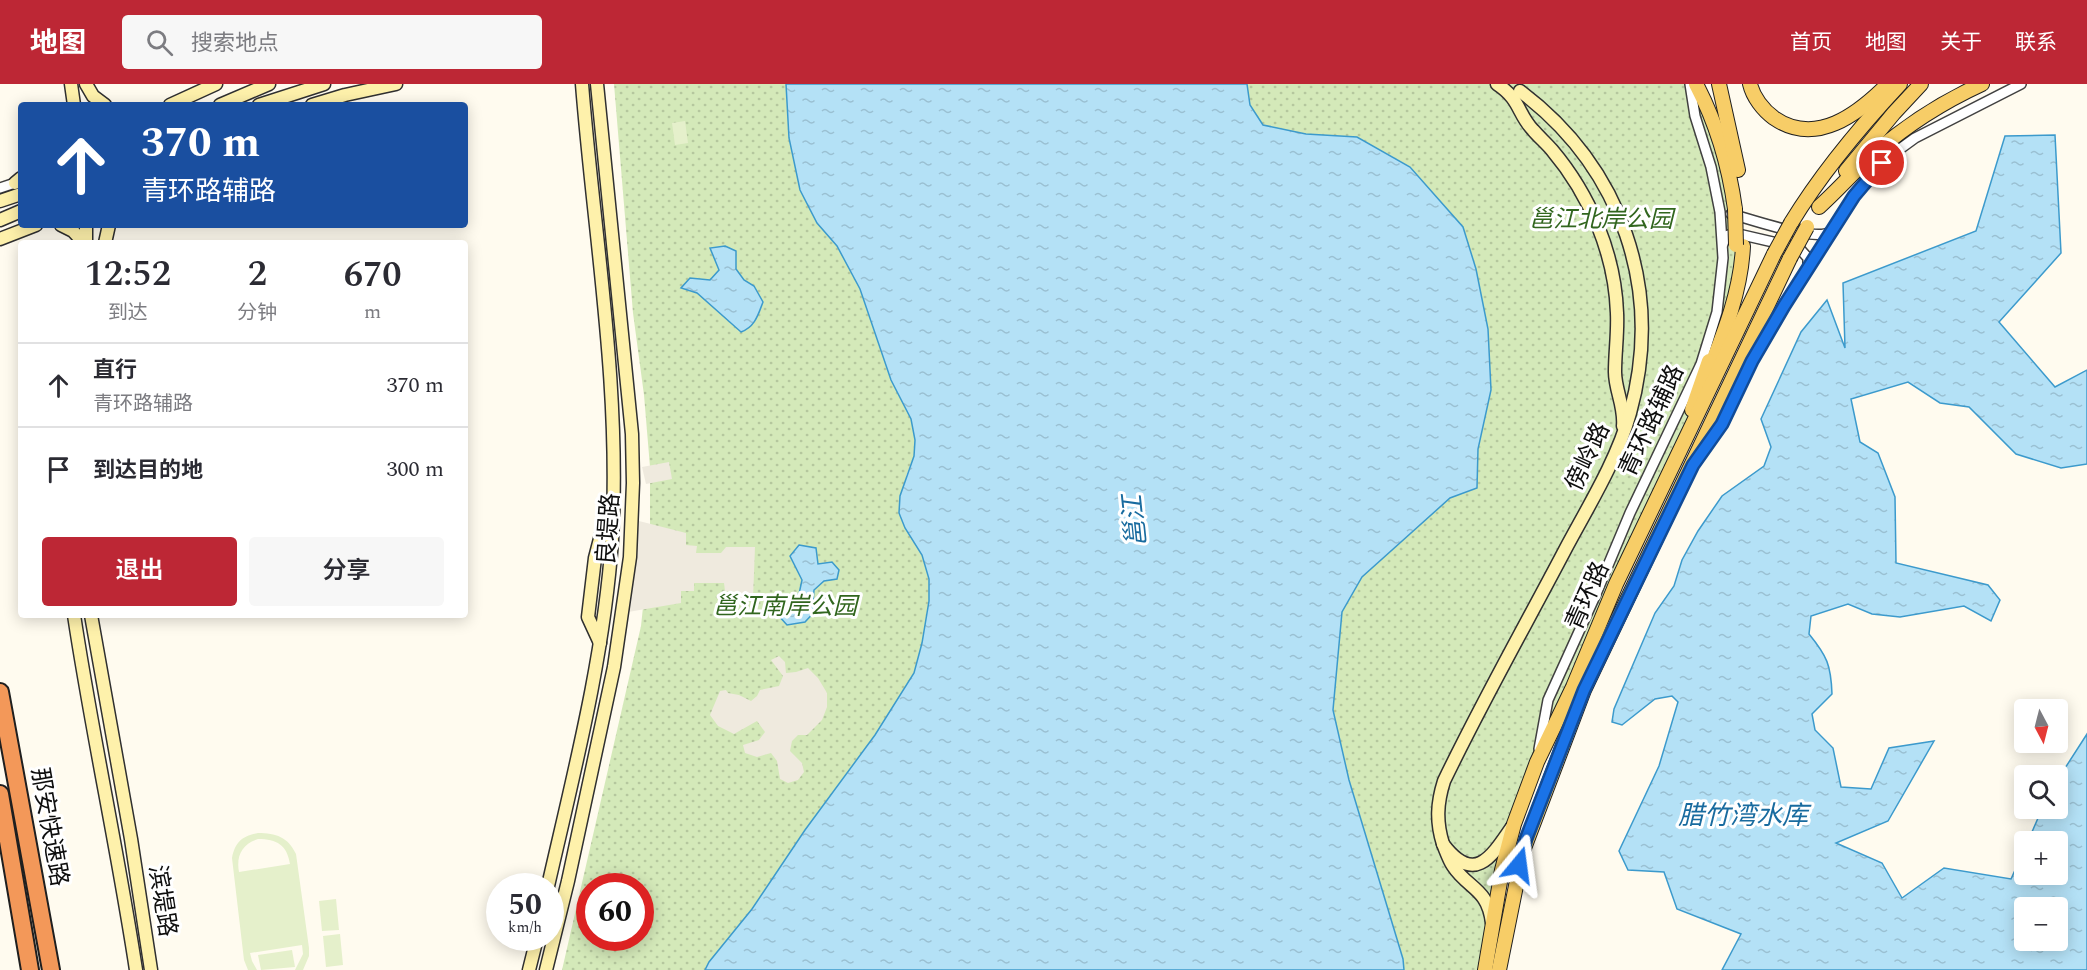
<!DOCTYPE html>
<html lang="zh">
<meta charset="utf-8">
<style>
body{margin:0;font-family:Spectral,"Noto Sans SC",serif;background:#f7f7f7;color:#2b2b33;height:100vh;display:flex;flex-direction:column;font-size:22px;white-space:nowrap}
*{box-sizing:border-box;margin:0}
p{font-size:20px;color:#7c7c81}
.icon{flex:none;width:33px;height:33px;fill:none;stroke:currentColor;stroke-width:2;stroke-linecap:round;stroke-linejoin:round}
.map{position:relative;flex:1;overflow:hidden}
.details{position:absolute;left:18px;top:156px;width:450px;height:378px;display:flex;flex-direction:column;background:#fff;border-radius:6px;box-shadow:0 3px 15px #0003}
.details>*{flex:none}
.top-card{position:absolute;left:18px;top:18px;width:450px;height:126px;border-radius:6px;box-shadow:0 3px 15px #0003;background:#1a4fa0;color:#fff;overflow:hidden}
.needle{width:39px;rotate:173deg}
.fabs{position:absolute;left:2014px;top:615px;display:grid;gap:12px}
.fabs a{display:grid;place-items:center;width:54px;height:54px;border-radius:6px;background:#fff;box-shadow:0 3px 15px #0003;font-size:30px}
.speed{position:absolute;left:486px;top:789px;display:flex;gap:12px;font-size:30px;font-weight:700;text-align:center}
.speed>*{display:grid;place-content:center;width:78px;height:78px;border-radius:50%;background:#fff;box-shadow:0 3px 15px #0003;line-height:1}
.speed small{font-size:15px;font-weight:400}
.speed .limit{border:9px solid #d22;background:#fff;color:#111}
.pin{position:absolute;display:grid;place-items:center;width:51px;height:51px;color:#fff;margin:-26px;border:3px solid #fff;border-radius:50%;box-shadow:0 2px 6px #0007}
.me{position:absolute;width:66px;margin:-33px;rotate:16deg;stroke-linejoin:round;filter:drop-shadow(0 0 4px #0008)}
.turn{display:flex;align-items:center;gap:21px;height:126px;padding:0 24px;font-size:27px}
.turn .icon{width:78px;height:78px;stroke-width:2.5}
.turn b{display:block;font-size:42px;line-height:51px}
.eta{display:flex;justify-content:space-evenly;align-items:center;height:102px;text-align:center}
.eta b{font-size:36px;font-weight:600;line-height:42px}
.action{display:flex;gap:12px;margin-top:auto;padding:12px 24px}
.action a{flex:1;height:69px;border-radius:6px;background:#bd2735;color:#fff;font-size:24px;font-weight:600;line-height:69px;text-align:center}
.action a+a{background:#f7f7f7;color:#2b2b33}
ul{padding:0;list-style:none}
li{display:flex;align-items:center;gap:18px;height:84px;padding:0 24px;border-top:2px solid #e1e1e2}
li div{flex:1}
li b{display:block;font-size:22px}
li em{font-style:normal}
header{display:flex;align-items:center;gap:36px;box-sizing:border-box;height:84px;padding:0 30px;background:#bd2735;color:#fff}
header strong{font-size:28px}
nav{display:flex;gap:33px;margin-inline-start:auto;font-size:21px}
.search{width:420px;height:54px;background:#f7f7f7;display:flex;align-items:center;gap:15px;box-sizing:border-box;padding:0 21px;border-radius:6px;color:#7c7c81;font-size:22px}
.map>svg:first-child{display:block}
</style>
<header>
<strong>地图</strong>
<div class="search"><svg class="icon" aria-label="search" viewBox="0 0 24 24"><circle cx="10" cy="10" r="6"/><path d="M15 15l6 6"/></svg>搜索地点</div>
<nav><a>首页</a><a>地图</a><a>关于</a><a>联系</a></nav>
</header>
<div class="map">
<svg width="2087" height="886" viewBox="0 0 2087 886">
<defs>
<pattern id="green-dots" width="8" height="8" patternUnits="userSpaceOnUse" patternTransform="scale(1.5)"><rect width="8" height="8" fill="#d4e9b9"/><path d="M2 2h.1M6 6h.1" fill="none" stroke="#b5c79e" stroke-width="1.8" stroke-linecap="round"/></pattern>
<pattern id="water-ripples" width="26" height="14" patternUnits="userSpaceOnUse" patternTransform="scale(1.5)"><rect width="26" height="14" fill="#b4e1f6"/><path d="M2 4q2-2 4 0t4 0M15 11q2-2 4 0t4 0" fill="none" stroke="#9ac0d2"/></pattern>
</defs>
<rect width="100%" height="100%" fill="#fffbef"/>
<!-- green -->
<g fill="url(#green-dots)" fill-rule="evenodd">
<path d="M614 0H786L789 54 800 106 817 139 837 162 860 205 891 296 911 335 915 356 914 372 906 392 905 444 922 471 929 495V517L922 559 914 589 875 651 805 746 752 825 709 878 705 886H562L641 542 650 457V383L644 311 633 229ZM590 802H640V854H590Z"/>
<path d="M1247 0H1696L1719 52 1736 161 1735 185 1732 203 1692 326 1652 409 1640 452 1514 740 1485 886H1404L1403 875 1349 696 1333 626 1342 528 1362 493 1450 414 1477 404 1478 365 1491 306 1357 53 1306 50 1263 41 1250 21Z"/>
</g>
<!-- pitch -->
<g fill="#e5f0cb" fill-rule="evenodd">
<path d="M685 37 688 59 675 61 672 39Z"/>
<path d="M258 749C276 749 288 753 296 770L309 864V872L303 886H295L303 870 302 861 250 869 252 877 257 886H248L244 876 232 774C235 758 242 752 258 749ZM258 755C277 755 287 761 290 780L239 788C236 772 242 760 258 755Z"/>
<path d="M336 815 339 846 322 847 319 817Z"/>
<path d="M340 850 343 881 326 883 323 852Z"/>
<path d="M292 866 295 883 261 886 258 871Z"/>
</g>
<!-- plaza -->
<g fill="#efeade">
<path d="M669 378 672 395 646 400 642 383Z"/>
<path d="M639 437 686 449V461L697 462 696 469H721L726 463H755L753 515H734L733 507H725L724 499H694V507H681V519L628 528Z"/>
<path d="M779 572 785 578 786 589 796 588 808 584 818 594 827 609V623L822 636 807 651H798L792 657 790 667 802 679 804 688 798 696 788 699 780 695 777 677 771 669 757 673 745 669 743 661 759 656 765 648 757 637 734 650 718 642 710 631 720 607 726 606 728 609 739 611 751 617 757 612 760 606 779 602 783 592 771 576Z"/>
</g>
<!-- water -->
<g fill="url(#water-ripples)" stroke="#3c9acc" stroke-width="1.5" fill-rule="evenodd">
<path d="M786 0H1247L1250 21 1263 41 1306 50 1357 53 1410 83 1463 143 1476 185 1488 245 1491 306 1478 365 1477 404 1450 414 1362 493 1342 528 1333 626 1349 696 1403 875 1404 886H705L709 878 752 825 805 746 875 651 914 589 922 559 929 517V495L922 471 905 444 899 429 900 412 914 372 915 356 911 335 891 296 860 205 837 162 817 139 800 106 789 54Z"/>
<path d="M2055 51 2061 169 1999 238 2055 303 2087 286V380L2061 384 2016 370 1969 323 1940 319 1908 298 1851 315 1860 358 1878 369 1895 413 1896 479 1988 501 2000 516 1991 537 1964 522 1900 533 1872 530 1848 520 1811 532 1809 550C1827 572 1831 581 1832 610L1812 630 1815 646 1833 664 1841 703 1871 705 1889 664 1934 657 1888 737 1836 759 1882 779 1902 814 1944 784 2011 795 2025 764V790H2058V758L2028 757 2042 725 2058 724V695L2087 650V886H1722L1741 850 1677 825 1664 788 1628 786 1619 767 1659 682 1678 618 1672 612 1655 615 1622 641 1612 638 1614 625 1655 529 1674 502 1682 476 1698 447 1722 412 1764 382 1771 363 1761 335 1801 248 1827 216 1845 264 1843 199 1976 147 2005 52ZM2025 824H2058V856H2025Z"/>
<path d="M725 162 736 167V185L744 196 754 202 763 218C758 231 755 243 741 248L697 209 681 204 690 194 710 196 719 186 710 164Z"/>
<path d="M799 461 816 464 818 480 832 478 839 486 837 495 824 497 814 506 813 518 818 524 805 538 787 541 778 531 781 517 799 510 802 496 790 472Z"/>
</g>
<g fill="none" stroke-linecap="round" stroke-linejoin="round">
<defs>
<g id="street">
<path d="M0 104 21 97"/>
<path d="M1731 130C1750 135 1815 158 1830 148"/>
<path d="M1723 160 1726 152 1734 149 1799 164 1808 174V184"/>
<path d="M1705 364 1723 340 1752 277 1783 222 1854 112 1872 89 1893 70 1915 54 2021 0"/>
<path d="M1539 665 1548 616 1596 510 1630 429 1701 280 1717 228 1723 174 1720 128 1711 83 1695 32 1690 0"/>
</g>
<g id="secondary">
<path d="M71 0 74 21"/>
<path d="M86 0 93 12 105 21"/>
<path d="M1497 0C1521 16 1517 29 1533 46 1539 53 1546 59 1552 66 1590 111 1615 170 1617 229 1618 249 1615 268 1615 288 1615 306 1625 323 1623 342"/>
<path d="M170 21 216 0"/>
<path d="M220 21 269 0"/>
<path d="M259 21 324 0"/>
<path d="M312 21 345 11 396 0"/>
<path d="M15 99 21 94"/>
<path d="M0 117 21 110"/>
<path d="M0 136 21 127"/>
<path d="M61 141 73 147 84 159"/>
<path d="M86 141V159"/>
<path d="M0 155 36 141"/>
<path d="M105 159 109 141"/>
<path d="M74 531C92 650 118 767 136 886"/>
<path d="M91 531 131 755 151 886"/>
<path d="M600 559 588 533 595 474 607 428"/>
<path d="M1443 760C1436 738 1437 719 1444 697 1482 618 1525 542 1566 464 1589 421 1617 376 1630 329 1664 205 1622 84 1520 7"/>
<path d="M548 802C574 688 604 573 612 456 621 303 594 152 582 0"/>
<path d="M1492 839C1488 804 1468 805 1453 782 1449 776 1446 767 1443 760 1474 801 1491 774 1512 743"/>
<path d="M529 886 537 854"/>
<path d="M546 886 568 797 614 583 630 473 633 399 632 350 597 0"/>
</g>
<g id="primary">
<path d="M1696 0C1717 40 1729 81 1735 125"/>
<path d="M1719 0 1738 86"/>
<path d="M1750 0C1753 13 1763 26 1774 34 1816 63 1858 30 1888 0"/>
<path d="M1846 87 1894 29 1921 0"/>
<path d="M1819 123C1839 105 1856 85 1876 68 1908 40 1943 18 1982 0"/>
<path d="M1791 139C1822 88 1859 44 1900 0"/>
<path d="M1709 287C1725 247 1741 206 1743 162"/>
<path d="M1692 326 1709 277"/>
<path d="M1485 886 1502 786 1514 740 1537 678 1573 603 1616 500 1774 170"/>
<path d="M1499 886 1523 767 1584 606 1790 174"/>
</g>
<g id="highway">
<path d="M0 608 51 886"/>
<path d="M0 710 30 886"/>
</g>
</defs>
<!-- street casing -->
<use href="#street" stroke="#414141" stroke-width="12"/>
<!-- secondary casing -->
<use href="#secondary" stroke="#303030" stroke-width="15"/>
<!-- primary casing -->
<use href="#primary" stroke="#1f1f1f" stroke-width="16"/>
<!-- highway casing -->
<use href="#highway" stroke="#1f1f1f" stroke-width="20"/>
<!-- street -->
<use href="#street" stroke="#fff" stroke-width="9"/>
<!-- secondary -->
<use href="#secondary" stroke="#fef1ab" stroke-width="12"/>
<!-- primary -->
<use href="#primary" stroke="#f7cd67" stroke-width="14"/>
<!-- highway -->
<use href="#highway" stroke="#f39859" stroke-width="16"/>
<defs>
<g id="primary-bridge">
<path d="M1735 125 1736 161"/>
<path d="M1774 170 1791 139"/>
<path d="M1790 174 1807 143"/>
</g>
</defs>
<!-- primary-bridge casing -->
<use href="#primary-bridge" stroke="#1f1f1f" stroke-width="16" stroke-linecap="butt"/>
<!-- primary-bridge -->
<use href="#primary-bridge" stroke="#f7cd67" stroke-width="14"/>
</g>
<g fill="none" stroke-linecap="round" stroke-linejoin="round">
<defs>
<path id="route" d="M1519 781 1526 755 1584 606 1693 381 1722 340 1752 277 1784 222 1854 112 1882 79"/>
</defs>
<!-- route casing -->
<use href="#route" stroke="#114b97" stroke-width="15"/>
<!-- route -->
<use href="#route" stroke="#1a73e8" stroke-width="10"/>
</g>
<g text-anchor="middle" dominant-baseline="central" stroke-width="6" stroke-linejoin="round" paint-order="stroke">
<!-- park labels -->
<g font-size="24" font-style="italic" fill="#31661e" stroke="#fff">
<text x="1601" y="136">邕江北岸公园</text>
<text x="785" y="523">邕江南岸公园</text>
</g>
<!-- street labels -->
<g font-size="24" fill="#0e0e0e" stroke="#fff">
<text transform="translate(1652 337) rotate(-65)">青环路辅路</text>
<text transform="translate(1588 373) rotate(-65)">傍岭路</text>
<text transform="translate(609 445) rotate(-86)">良堤路</text>
<text transform="translate(1588 512) rotate(-66)">青环路</text>
<text transform="translate(49 743) rotate(80)">那安快速路</text>
<text transform="translate(162 817) rotate(81)">滨堤路</text>
</g>
<!-- water labels -->
<g font-size="26" font-style="italic" fill="#186b9f" stroke="#fff">
<text transform="translate(1135 437) rotate(-96)">邕江</text>
<text x="1743" y="732">腊竹湾水库</text>
</g>
</g>
</svg>
<div class="fabs">
<a><svg class="needle" viewBox="-14 -14 28 28"><path d="M0-13l5 13h-10z" fill="#e53935"/><path d="M0 13l5-13h-10z" fill="#7c7c81"/></svg></a>
<a><svg class="icon" aria-label="search" viewBox="0 0 24 24"><circle cx="10" cy="10" r="6"/><path d="M15 15l6 6"/></svg></a>
<a>+</a>
<a>−</a>
</div>
<div class="speed"><div>50<small>km/h</small></div><div class="limit">60</div></div>
<div class="pin" style="left:1882px;top:79px;background:#d93025"><svg class="icon" aria-label="arrive" viewBox="0 0 24 24"><path d="M6 21V4h12l-3 4 3 4H6"/></svg></div>
<svg class="me" style="left:1519px;top:781px" viewBox="-20 -20 40 40"><path d="M0-17L14 15 0 8-14 15z" fill="#1a73e8" stroke="#fff" stroke-width="4"/></svg>
<div class="top-card">
<div class="turn"><svg class="icon" aria-label="ahead" viewBox="0 0 24 24"><path d="M12 20V5M6 11l6-6 6 6"/></svg><div><b>370 m</b>青环路辅路</div></div>
</div>
<section class="details">
<div class="eta">
<div><b>12:52</b><p>到达</p></div>
<div><b>2</b><p>分钟</p></div>
<div><b>670</b><p>m</p></div>
</div>
<ul>
<li><svg class="icon" aria-label="ahead" viewBox="0 0 24 24"><path d="M12 20V5M6 11l6-6 6 6"/></svg><div><b>直行</b><p>青环路辅路</p></div><em>370 m</em></li>
<li><svg class="icon" aria-label="arrive" viewBox="0 0 24 24"><path d="M6 21V4h12l-3 4 3 4H6"/></svg><div><b>到达目的地</b></div><em>300 m</em></li>
</ul>
<div class="action"><a>退出</a><a>分享</a></div>
</section>
</div>
